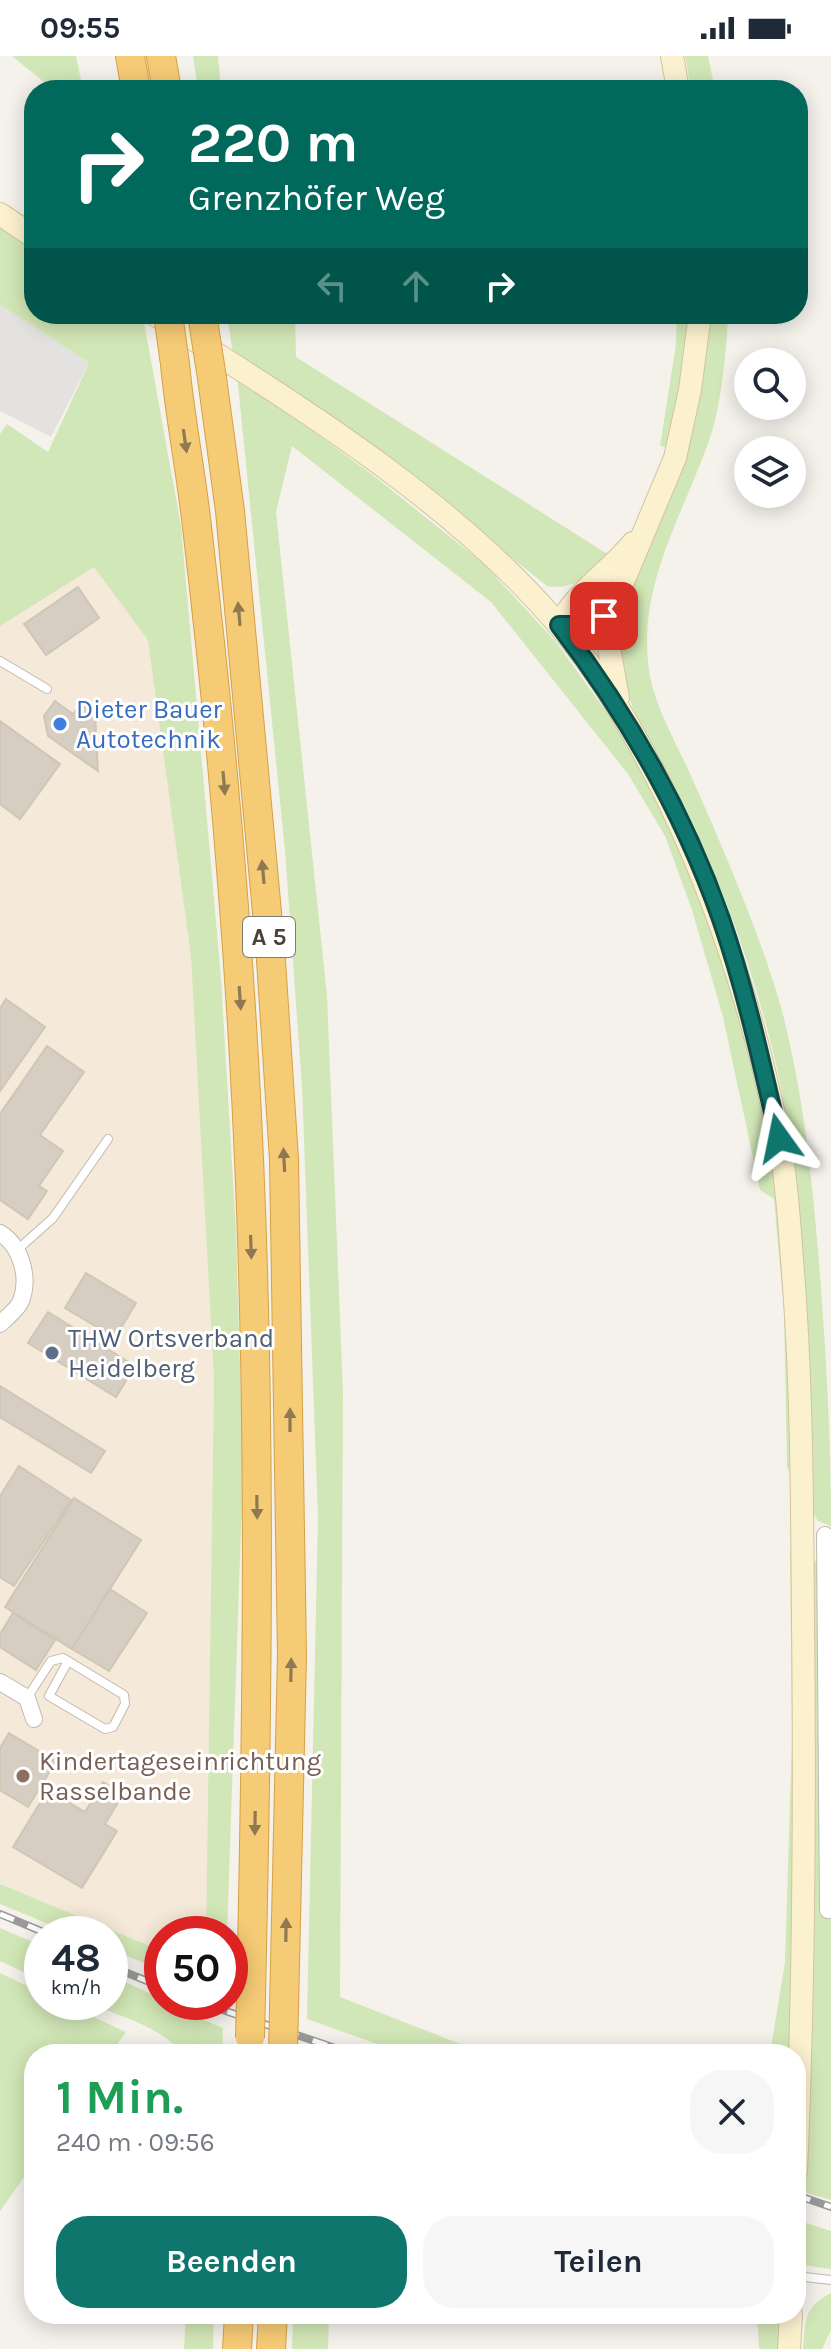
<!DOCTYPE html>
<html lang="de">
<meta charset="utf-8">
<style>
body{margin:0;font-family:Karla,sans-serif;background:#f6f6f7;color:#1f2937;height:100vh;display:flex;flex-direction:column;font-size:30px;white-space:nowrap}
*{box-sizing:border-box;margin:0}
p{font-size:26px;color:#747a83}
.icon{flex:none;width:44px;height:44px;fill:none;stroke:currentColor;stroke-width:2;stroke-linecap:round;stroke-linejoin:round}
.map{position:relative;flex:1;overflow:hidden}
.panel{position:absolute;left:24px;top:1988px;width:782px;height:280px;display:flex;flex-direction:column;background:#fff;border-radius:32px;box-shadow:0 4px 20px #0003}
.panel>*{flex:none}
.banner{position:absolute;left:24px;top:24px;width:784px;height:244px;border-radius:32px;box-shadow:0 4px 20px #0003;background:#00695c;color:#fff;overflow:hidden}
.tools{position:absolute;left:734px;top:292px;display:grid;gap:16px}
.tools a{display:grid;place-items:center;width:72px;height:72px;border-radius:50%;background:#fff;box-shadow:0 4px 20px #0003;font-size:40px}
.speed{position:absolute;left:24px;top:1860px;display:flex;gap:16px;font-size:40px;font-weight:700;text-align:center}
.speed>*{display:grid;place-content:center;width:104px;height:104px;border-radius:50%;background:#fff;box-shadow:0 4px 20px #0003;line-height:1}
.speed small{font-size:20px;font-weight:400}
.speed .limit{border:12px solid #d22;background:#fff;color:#111}
.pin{position:absolute;display:grid;place-items:center;width:68px;height:68px;color:#fff;margin:-34px;border-radius:16px;box-shadow:0 4px 12px #0006}
.me{position:absolute;width:88px;margin:-44px;rotate:348deg;stroke-linejoin:round;filter:drop-shadow(0 0 6px #0008)}
.turn{display:flex;align-items:center;gap:28px;height:168px;padding:0 32px;font-size:36px}
.turn .icon{width:104px;height:104px;stroke-width:2.5}
.turn b{display:block;font-size:56px;line-height:68px}
.lanes{display:flex;align-items:center;height:76px;padding:0 32px;background:#0003;justify-content:center;gap:40px;direction:ltr}
.lanes .off{opacity:.35}
.round{display:grid;place-items:center;flex:none;width:84px;height:84px;border-radius:32px;background:#f6f6f7}
.headline{display:flex;align-items:center;justify-content:space-between;height:136px;padding:0 32px}
h1{font-size:48px;font-weight:700;line-height:60px;color:#1e9e55}
.primary-button{display:flex;gap:16px;margin-top:auto;padding:16px 32px}
.primary-button a{flex:1;height:92px;border-radius:32px;background:#0f766e;color:#fff;font-size:32px;font-weight:700;line-height:92px;text-align:center}
.primary-button a+a{background:#f6f6f7;color:#1f2937}
.status{display:flex;justify-content:space-between;align-items:center;height:56px;padding:0 40px;background:#fff;direction:ltr}
.status svg{height:22px;fill:currentColor}
.map>svg:first-child{display:block}
</style>
<div class="status"><b>09:55</b><svg viewBox="0 0 49 12"><path d="M0 12V9h3v3zM5 12V6h3v6zM10 12V3h3v9zM15 12V0h3v12zM26 1h20v11H26zM47 4h2v5h-2z"/></svg></div>
<div class="map">
<svg width="831" height="2293" viewBox="0 0 831 2293">
<rect width="100%" height="100%" fill="#f5f2ec"/>
<!-- commercial -->
<path fill="#f5e9d9" d="M169 447 214 1323 206 1878H162V1895L0 1828V557Z"/>
<!-- green -->
<g fill="#d2e7b7">
<path d="M12 0H76L83 34H54Z"/>
<path d="M193 0H218L221 34H198Z"/>
<path d="M685 0H708L715 34H691Z"/>
<path d="M0 171 34 194V258H131L144 266 181 470 221 922 236 1175 243 1415 227 1878H206L214 1323 191 900 148 584 94 511 0 570V378L7 368 48 396 89 307 0 249Z"/>
<path d="M227 258H295L296 301 609 499C589 517 575 535 547 530L417 426 233 299Z"/>
<path d="M677 258H690V274L668 392 660 390 676 288Z"/>
<path d="M709 258H728C727 292 721 351 710 382 685 454 640 525 648 605 651 646 676 685 692 722 723 792 760 878 781 951 803 1034 812 1120 819 1206 826 1294 831 1382 831 1470L818 1465 813 1457C808 1335 808 1209 791 1088 776 985 743 881 701 786 674 724 620 655 617 586 617 571 624 553 627 539Z"/>
<path d="M237 319 374 420 484 508 556 586 610 661 646 717 733 916 777 1125 797 1452H791V1419L787 1411 784 1255 774 1143 760 1134 723 961 692 854 665 780 628 718 491 546 292 390 276 456 327 939 343 1336 340 1941 486 1998H405L307 1963 318 1461 302 1030 285 795Z"/>
<path d="M796 1481 799 1712 790 1998H770L785 1906 792 1682 790 1499Z"/>
<path d="M820 1501 831 1852V2144L804 2136C816 1926 816 1717 814 1506Z"/>
<path d="M0 1828 162 1895V1914L110 1893V1878H73L0 1848Z"/>
<path d="M0 1872 42 1890V1925L0 1905Z"/>
<path d="M0 1917 42 1937V1946H62L126 1976 110 1998H34V2107L0 2155Z"/>
<path d="M110 1919 162 1943V1946L223 1972 222 1998H182C162 1970 116 1959 85 1946H110Z"/>
<path d="M806 2167 831 2175V2213L803 2209Z"/>
<path d="M831 2237V2274L822 2293H803C806 2263 803 2252 831 2237Z"/>
<path d="M186 2258H214L213 2293H184Z"/>
<path d="M293 2258H329L328 2293H292Z"/>
<path d="M753 2258H782L780 2293H759L758 2272Z"/>
</g>
<!-- parking -->
<path fill="#e4e2e0" d="M0 249 89 307 51 381 0 355Z"/>
<!-- building -->
<g fill="#d6cec2" stroke="#d1c6b5" stroke-width="2">
<path d="M78 531 99 562 46 599 24 568Z"/>
<path d="M55 645 73 658 81 648 95 659 98 715 48 680 44 660Z"/>
<path d="M0 665 60 708 20 763 0 748Z"/>
<path d="M6 943 45 971 0 1035V952Z"/>
<path d="M47 990 84 1016 40 1079 63 1095 39 1130 47 1135 28 1163 0 1144V1058Z"/>
<path d="M86 1217 136 1247 115 1282 65 1252Z"/>
<path d="M48 1256 135 1310 116 1341 28 1287Z"/>
<path d="M0 1330 105 1395 91 1417 0 1361Z"/>
<path d="M19 1410 71 1444 14 1530 0 1521V1440Z"/>
<path d="M74 1442 141 1484 72 1593 5 1551Z"/>
<path d="M110 1533 147 1557 109 1615 72 1593Z"/>
<path d="M13 1557 55 1584 36 1614 0 1591V1578Z"/>
<path d="M9 1677 56 1705 28 1751 0 1734V1692Z"/>
<path d="M103 1726 123 1738 105 1768 117 1775 82 1832 13 1791 48 1734 85 1756Z"/>
</g>
<g fill="none" stroke-linecap="round" stroke-linejoin="round">
<defs>
<g id="service">
<path d="M0 605 47 633"/>
<path d="M16 1195 53 1162 108 1083"/>
<path d="M27 1642 51 1605 63 1602 68 1605 124 1639 125 1648 113 1671 105 1673 49 1640 68 1605"/>
<path d="M796 2220 831 2224"/>
</g>
<g id="minor">
<path d="M0 1177C21 1190 30 1221 21 1245 18 1253 7 1261 0 1268"/>
<path d="M825 1479 828 1854"/>
<path d="M0 1626 27 1642 34 1663"/>
</g>
<g id="secondary">
<path d="M672 0 678 34"/>
<path d="M0 158 34 181"/>
<path d="M154 258C293 347 449 441 557 567 603 620 638 683 669 746 720 852 755 962 778 1078 786 1119 789 1162 792 1204 802 1324 802 1444 803 1564 805 1748 804 1932 796 2115"/>
<path d="M615 546 609 592 618 642"/>
<path d="M559 569C585 569 598 566 615 545L675 402 690 334 700 258"/>
<path d="M559 569C577 535 609 516 633 487"/>
<path d="M789 2293 791 2258"/>
</g>
<g id="motorway">
<path d="M130 0 136 34"/>
<path d="M161 0 167 34"/>
<path d="M175 308C180 362 191 416 197 471 218 648 234 825 244 1003 262 1315 258 1628 251 1940"/>
<path d="M212 322 230 455 270 889 284 1103 292 1599 284 1952"/>
<path d="M237 2293 239 2258"/>
<path d="M271 2293 273 2258"/>
</g>
</defs>
<!-- service casing -->
<use href="#service" stroke="#c0baaf" stroke-width="10"/>
<!-- minor casing -->
<use href="#minor" stroke="#c0baaf" stroke-width="18"/>
<!-- secondary casing -->
<use href="#secondary" stroke="#d2c49e" stroke-width="24"/>
<!-- motorway casing -->
<use href="#motorway" stroke="#d6a045" stroke-width="30"/>
<!-- service -->
<use href="#service" stroke="#fff" stroke-width="8"/>
<!-- minor -->
<use href="#minor" stroke="#fff" stroke-width="16"/>
<!-- secondary -->
<use href="#secondary" stroke="#fcf1cf" stroke-width="22"/>
<!-- motorway -->
<use href="#motorway" stroke="#f6cb76" stroke-width="28"/>
<defs>
<g id="rail">
<path d="M0 1858 48 1878"/>
<path d="M110 1910 162 1931"/>
<path d="M199 1946 353 1998"/>
<path d="M796 2139 831 2151"/>
</g>
</defs>
<!-- rail casing -->
<use href="#rail" stroke="#9a9a9a" stroke-width="8"/>
<!-- rail -->
<use href="#rail" stroke="#fff" stroke-width="5" stroke-dasharray="15" stroke-linecap="butt"/>
<defs>
<g id="motorway-bridge">
<path d="M168 258 175 308"/>
<path d="M202 258 212 322"/>
<path d="M250 1982 251 1940"/>
<path d="M283 1994 284 1952"/>
</g>
</defs>
<!-- motorway-bridge casing -->
<use href="#motorway-bridge" stroke="#d6a045" stroke-width="30" stroke-linecap="butt"/>
<!-- motorway-bridge -->
<use href="#motorway-bridge" stroke="#f6cb76" stroke-width="28"/>
</g>
<!-- one-way arrows -->
<defs><path id="oneway-solid" d="M-6-.8H1V-3.2L6.5 0L1 3.2V.8H-6Z" transform="scale(2)"/></defs>
<g fill="#8e7952">
<use href="#oneway-solid" transform="translate(185 385) rotate(82)"/>
<use href="#oneway-solid" transform="translate(239 558) rotate(-95)"/>
<use href="#oneway-solid" transform="translate(224 727) rotate(85)"/>
<use href="#oneway-solid" transform="translate(263 816) rotate(-95)"/>
<use href="#oneway-solid" transform="translate(240 942) rotate(86)"/>
<use href="#oneway-solid" transform="translate(284 1104) rotate(-93)"/>
<use href="#oneway-solid" transform="translate(251 1191) rotate(88)"/>
<use href="#oneway-solid" transform="translate(290 1364) rotate(-90)"/>
<use href="#oneway-solid" transform="translate(257 1451) rotate(89)"/>
<use href="#oneway-solid" transform="translate(291 1614) rotate(-89)"/>
<use href="#oneway-solid" transform="translate(255 1767) rotate(91)"/>
<use href="#oneway-solid" transform="translate(286 1874) rotate(-89)"/>
</g>
<g fill="none" stroke-linecap="round" stroke-linejoin="round">
<defs>
<path id="route" d="M604 560 586 569H559C627 658 684 758 721 863 746 935 762 1009 779 1082"/>
</defs>
<!-- route casing -->
<use href="#route" stroke="#0a4d48" stroke-width="20"/>
<!-- route -->
<use href="#route" stroke="#0f766e" stroke-width="14"/>
</g>
<!-- markers -->
<circle fill="#3f7fe0" stroke="#fff" stroke-width="3" cx="60" cy="668" r="8"/>
<circle fill="#5c6f8a" stroke="#fff" stroke-width="3" cx="52" cy="1297" r="8"/>
<circle fill="#8d6e63" stroke="#fff" stroke-width="3" cx="23" cy="1720" r="8"/>
<g text-anchor="middle" dominant-baseline="central" stroke-width="6" stroke-linejoin="round" paint-order="stroke">
<!-- shield labels -->
<rect fill="#fff" stroke="#807b75" stroke-width="2" x="243" y="861" width="52" height="40" rx="6"/>
<g font-size="24" font-weight="bold" fill="#49433a">
<text x="269" y="881">A 5</text>
</g>
<!-- shop labels -->
<g font-size="26" fill="#366cbe" stroke="#fff" text-anchor="start">
<text x="76" y="653">Dieter Bauer<tspan x="76" dy="30">Autotechnik</tspan></text>
</g>
<!-- service labels -->
<g font-size="26" fill="#4e5e75" stroke="#fff" text-anchor="start">
<text x="68" y="1282">THW Ortsverband<tspan x="68" dy="30">Heidelberg</tspan></text>
</g>
<!-- education labels -->
<g font-size="26" fill="#785e54" stroke="#fff" text-anchor="start">
<text x="39" y="1705">Kindertageseinrichtung<tspan x="39" dy="30">Rasselbande</tspan></text>
</g>
</g>
</svg>
<div class="tools">
<a><svg class="icon" aria-label="search" viewBox="0 0 24 24"><circle cx="10" cy="10" r="6"/><path d="M15 15l6 6"/></svg></a>
<a><svg class="icon" aria-label="layers" viewBox="0 0 24 24"><path d="M12 4l9 5-9 5-9-5zM3 14l9 5 9-5"/></svg></a>
</div>
<div class="speed"><div>48<small>km/h</small></div><div class="limit">50</div></div>
<div class="pin" style="left:604px;top:560px;background:#d93025"><svg class="icon" aria-label="arrive" viewBox="0 0 24 24"><path d="M6 21V4h12l-3 4 3 4H6"/></svg></div>
<svg class="me" style="left:779px;top:1082px" viewBox="-20 -20 40 40"><path d="M0-17L14 15 0 8-14 15z" fill="#0f766e" stroke="#fff" stroke-width="4"/></svg>
<div class="banner">
<div class="turn"><svg class="icon" aria-label="right" viewBox="0 0 24 24"><path d="M7 20v-9h11M14 6l5 5-5 5"/></svg><div><b>220 m</b>Grenzhöfer Weg</div></div>
<div class="lanes"><svg class="icon off" aria-label="left" viewBox="0 0 24 24"><path d="M17 20v-9H6M10 6l-5 5 5 5"/></svg><svg class="icon off" aria-label="ahead" viewBox="0 0 24 24"><path d="M12 20V5M6 11l6-6 6 6"/></svg><svg class="icon" aria-label="right" viewBox="0 0 24 24"><path d="M7 20v-9h11M14 6l5 5-5 5"/></svg></div>
</div>
<section class="panel">
<div class="headline"><div><h1>1 Min.</h1><p>240 m · 09:56</p></div><a class="round"><svg class="icon" aria-label="close" viewBox="0 0 24 24"><path d="M6 6l12 12M18 6L6 18"/></svg></a></div>
<div class="primary-button"><a>Beenden</a><a>Teilen</a></div>
</section>
</div>
